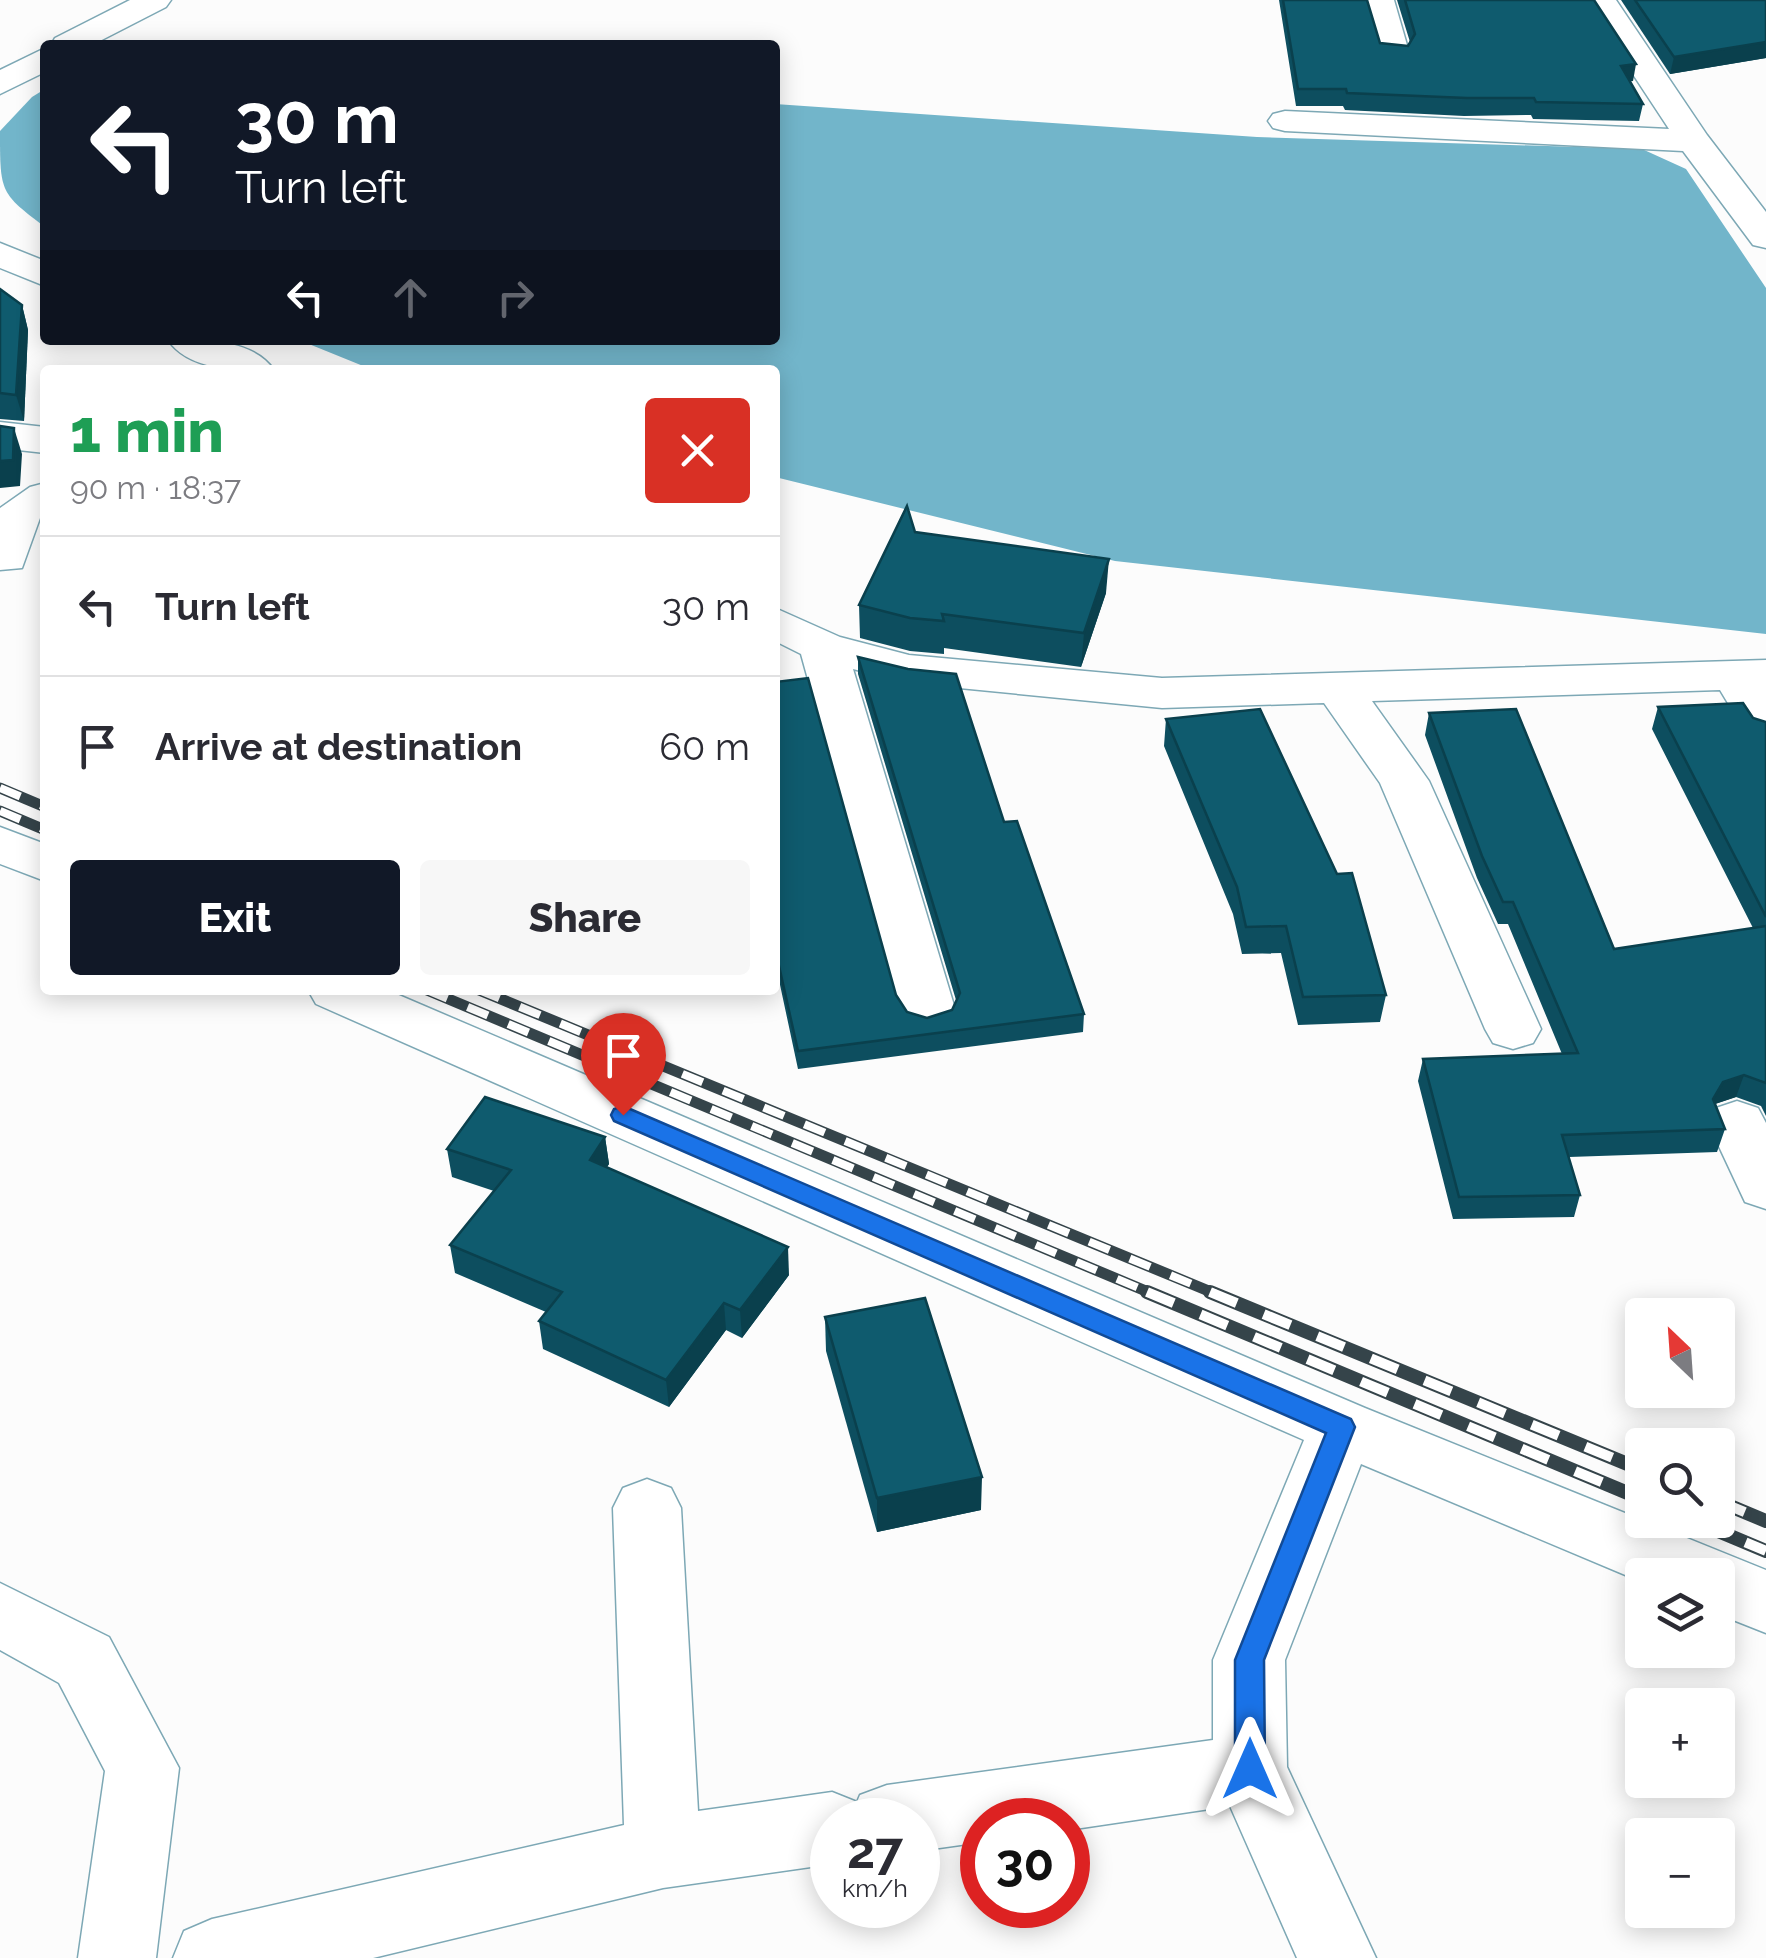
<!DOCTYPE html>
<meta charset="utf-8">
<style>
body{margin:0;font-family:Raleway,sans-serif;background:#f7f7f7;color:#2b2b33;height:100vh;display:flex;flex-direction:column;font-size:38px;white-space:nowrap}
*{box-sizing:border-box;margin:0}
p{font-size:32px;color:#7c7c81}
.icon{flex:none;width:55px;height:55px;fill:none;stroke:currentColor;stroke-width:2;stroke-linecap:round;stroke-linejoin:round}
.map{position:relative;flex:1;overflow:hidden}
.panel{position:absolute;left:40px;top:365px;width:740px;height:630px;display:flex;flex-direction:column;background:#fff;border-radius:10px;box-shadow:0 5px 25px #0003}
.panel>*{flex:none}
.hud{position:absolute;left:40px;top:40px;width:740px;height:305px;border-radius:10px;box-shadow:0 5px 25px #0003;background:#111827;color:#fff;overflow:hidden}
.needle{width:65px;rotate:335deg}
.controls{position:absolute;left:1625px;top:1298px;display:grid;gap:20px}
.controls a{display:grid;place-items:center;width:110px;height:110px;border-radius:10px;background:#fff;box-shadow:0 5px 25px #0003;font-size:50px}
.speed{position:absolute;left:810px;top:1798px;display:flex;gap:20px;font-size:50px;font-weight:700;text-align:center}
.speed>*{display:grid;place-content:center;width:130px;height:130px;border-radius:50%;background:#fff;box-shadow:0 5px 25px #0003;line-height:1}
.speed small{font-size:25px;font-weight:400}
.speed .limit{border:15px solid #d22;background:#fff;color:#111}
.pin{position:absolute;display:grid;place-items:center;width:85px;height:85px;color:#fff;margin:-102px -42px;border-radius:50% 50% 50% 0;rotate:-45deg;box-shadow:0 0 10px #0007}
.pin .icon{rotate:45deg}
.me{position:absolute;width:110px;margin:-55px;rotate:0deg;stroke-linejoin:round;filter:drop-shadow(0 0 8px #0008)}
.turn{display:flex;align-items:center;gap:35px;height:210px;padding:0 30px;font-size:45px}
.turn .icon{width:130px;height:130px;stroke-width:2.5}
.turn b{display:block;font-size:70px;line-height:85px}
.lanes{display:flex;align-items:center;height:95px;padding:0 30px;background:#0003;justify-content:center;gap:50px;direction:ltr}
.lanes .off{opacity:.35}
.round{display:grid;place-items:center;flex:none;width:105px;height:105px;border-radius:10px;background:#f7f7f7}
.overview{display:flex;align-items:center;justify-content:space-between;height:170px;padding:0 30px}
h1{font-size:60px;font-weight:800;line-height:75px;color:#1e9e55}
.cta{display:flex;gap:20px;margin-top:auto;padding:20px 30px}
.cta a{flex:1;height:115px;border-radius:10px;background:#111827;color:#fff;font-size:40px;font-weight:800;line-height:115px;text-align:center}
.cta a+a{background:#f7f7f7;color:#2b2b33}
ul{padding:0;list-style:none}
li{display:flex;align-items:center;gap:30px;height:140px;padding:0 30px;border-top:2px solid #e1e1e2}
li div{flex:1}
li b{display:block;font-size:38px}
li em{font-style:normal}
.map>svg:first-child{display:block}
</style>
<div class="map">
<svg width="1766" height="1958" viewBox="0 0 1766 1958">
<rect width="100%" height="100%" fill="#fcfcfc"/>
<!-- water -->
<g fill="#72b5ca">
<path d="M45 89V227C0 193 0 193 0 131L32 97Z"/>
<path d="M775 104 1257 137 1642 149 1686 169 1766 288V634L1115 561 775 477V370H373L299 340H775Z"/>
</g>
<g fill="none" stroke-linecap="round" stroke-linejoin="round">
<defs>
<g id="minor">
<path d="M130 0H171L166 7 92 45H51L55 38Z"/>
<path d="M1362 0H1394L1409 52 1405 59H1381Z"/>
<path d="M1584 0H1616L1707 135 1766 212V248L1753 245 1683 151 1285 131 1273 128 1268 121 1273 114 1285 111 1669 129Z"/>
<path d="M45 48V72L0 94V70Z"/>
<path d="M0 243 45 261V286L0 268Z"/>
<path d="M168 340C202 340 252 338 274 370 240 370 190 372 168 340Z"/>
<path d="M0 422 45 427V453L0 448Z"/>
<path d="M45 483V515L40 518 22 568 0 570V508L30 487Z"/>
<path d="M775 608 840 637 909 655 1162 678 1766 660V742L1749 738 1720 690 1372 701 1429 781 1541 1029 1533 1043 1513 1049 1493 1043 1485 1029 1380 783 1324 703 1162 708 908 683 853 669 956 1012 948 1026 928 1032 908 1026 900 1012 801 654 775 641Z"/>
<path d="M0 827 45 844V881L0 864Z"/>
<path d="M308 990H387L1365 1408 1766 1570V1633L1718 1614V1575H1642V1582L1361 1464 1285 1660 1287 1767 1376 1958H1297L1230 1806 1068 1830V1820H982V1842L918 1851V1820H832V1864L663 1888 373 1958H173L184 1931 212 1919 624 1825 613 1508 623 1488 647 1479 671 1488 681 1508 698 1811 832 1792 857 1802 860 1795 887 1785 1213 1740V1660L1304 1440 316 1004Z"/>
<path d="M1737 1101 1758 1108 1766 1123V1209L1745 1202 1708 1123 1716 1108Z"/>
<path d="M0 1583 109 1637 179 1768 156 1958H78L105 1771 59 1683 0 1650Z"/>
</g>
</defs>
<!-- minor casing -->
<use href="#minor" stroke="#7da8b5" stroke-width="3"/>
<!-- minor -->
<use href="#minor" fill="#fff" fill-rule="evenodd"/>
<defs>
<g id="rail-far1">
<path d="M0 788 45 807"/>
<path d="M0 811 45 830"/>
<path d="M427 990 1153 1294"/>
<path d="M479 990 1216 1294"/>
</g>
<g id="rail">
<path d="M1147 1292 1642 1499"/>
<path d="M1210 1292 1642 1470"/>
<path d="M1718 1501 1766 1521"/>
<path d="M1692 1520 1766 1551"/>
</g>
</defs>
<!-- rail-far1 casing -->
<use href="#rail-far1" stroke="#35444a" stroke-width="11"/>
<!-- rail casing -->
<use href="#rail" stroke="#35444a" stroke-width="14"/>
<!-- rail-far1 -->
<use href="#rail-far1" stroke="#fff" stroke-width="8" stroke-dasharray="22" stroke-linecap="butt"/>
<!-- rail -->
<use href="#rail" stroke="#fff" stroke-width="10" stroke-dasharray="29" stroke-linecap="butt"/>
</g>
<!-- wall -->
<g fill="#0d4e5f">
<path d="M1279 0H1367L1380 43 1408 46 1410 42 1397 0H1594L1633 81H1630L1643 104 1639 121 1533 119 1531 115 1464 116 1345 110 1343 106H1296Z"/>
<path d="M1621 0H1766V58L1670 74Z"/>
<path d="M0 289 22 305 28 330 24 421 0 419Z"/>
<path d="M915 532 1106 593 1081 667 944 648V654L910 651 860 638 859 605Z"/>
<path d="M858 657 1004 822 1084 1014 1083 1032 798 1069 776 966H775V682L896 995 907 1012 927 1018 952 1010 956 1000 858 674Z"/>
<path d="M1658 707 1753 718 1766 722V1116L1761 1106 1736 1097 1715 1104 1725 1129 1717 1152 1569 1157 1580 1195 1574 1217 1453 1219 1418 1081 1423 1059 1562 1054 1508 924H1498L1477 878 1425 735 1429 713 1614 949 1753 928 1652 729Z"/>
<path d="M1166 719 1386 995 1380 1022 1298 1025 1281 953 1242 954 1233 914 1164 746Z"/>
<path d="M605 1137 609 1164 607 1167 789 1275 742 1338 726 1330 669 1407 543 1349 539 1321 546 1312 455 1273 450 1245 494 1191 452 1177 447 1149Z"/>
<path d="M825 1317 981 1510 877 1532 826 1351Z"/>
</g>
<!-- shaded-wall -->
<g fill="#0a404d">
<path d="M1766 42V58L1670 74 1674 57Z"/>
<path d="M1636 64 1633 81 1617 83 1621 66Z"/>
<path d="M22 305 28 330 24 421 16 395Z"/>
<path d="M14 428 22 454 20 486 0 488V461Z"/>
<path d="M1109 559 1106 593 1081 667 1084 633Z"/>
<path d="M1744 1075 1736 1097 1715 1104 1713 1099 1723 1082Z"/>
<path d="M605 1137 609 1164 593 1187 590 1160Z"/>
<path d="M788 1247 789 1275 742 1338 740 1310Z"/>
<path d="M724 1303 726 1330 669 1407 666 1380Z"/>
<path d="M982 1477 981 1510 877 1532V1498Z"/>
</g>
<!-- building -->
<g fill="#0f5b6e" stroke="#0a404d" stroke-width="2.5">
<path d="M1283 0H1367L1380 43 1408 46 1415 34 1405 0H1594L1636 64 1621 66 1643 104 1536 102 1534 98H1467L1347 93 1346 89H1298Z"/>
<path d="M1635 0H1766V42L1674 57Z"/>
<path d="M0 289 22 305 16 395 0 393Z"/>
<path d="M0 426 14 428 13 460 0 461Z"/>
<path d="M907 506 915 532 1109 559 1084 633 942 614 944 621 910 618 859 605Z"/>
<path d="M858 657 908 669 956 674 1004 822 1017 821 1084 1014 798 1051 775 948V682L808 678 896 995 907 1012 927 1018 952 1010 960 993Z"/>
<path d="M1743 703 1753 718 1766 722V917L1658 707Z"/>
<path d="M1260 709 1337 874 1352 873 1386 995 1303 997 1286 926 1246 927 1237 887 1166 719Z"/>
<path d="M1516 709 1614 949 1766 926V1083L1744 1075 1723 1082 1713 1099 1725 1129 1562 1135 1580 1195 1459 1197 1423 1059 1578 1053 1513 902H1503L1482 856 1429 713Z"/>
<path d="M485 1097 605 1137 590 1160 788 1247 740 1310 724 1303 666 1380 539 1321 562 1292 450 1245 511 1170 447 1149Z"/>
<path d="M925 1298 982 1477 877 1498 825 1317Z"/>
</g>
<!-- route -->
<path fill="#1a73e8" stroke="#114b97" stroke-width="2.5" d="M623 1106 1351 1419 1355 1427 1264 1660 1265 1769 1261 1779 1250 1783 1239 1779 1235 1769V1660L1326 1433 614 1121 611 1115 614 1109Z"/>
</svg>
<div class="controls">
<a><svg class="needle" viewBox="-14 -14 28 28"><path d="M0-13l5 13h-10z" fill="#e53935"/><path d="M0 13l5-13h-10z" fill="#7c7c81"/></svg></a>
<a><svg class="icon" aria-label="search" viewBox="0 0 24 24"><circle cx="10" cy="10" r="6"/><path d="M15 15l6 6"/></svg></a>
<a><svg class="icon" aria-label="layers" viewBox="0 0 24 24"><path d="M12 4l9 5-9 5-9-5zM3 14l9 5 9-5"/></svg></a>
<a>+</a>
<a>−</a>
</div>
<div class="speed"><div>27<small>km/h</small></div><div class="limit">30</div></div>
<div class="pin" style="left:623px;top:1115px;background:#d93025"><svg class="icon" aria-label="arrive" viewBox="0 0 24 24"><path d="M6 21V4h12l-3 4 3 4H6"/></svg></div>
<svg class="me" style="left:1250px;top:1769px" viewBox="-20 -20 40 40"><path d="M0-17L14 15 0 8-14 15z" fill="#1a73e8" stroke="#fff" stroke-width="4"/></svg>
<div class="hud">
<div class="turn"><svg class="icon" aria-label="left" viewBox="0 0 24 24"><path d="M17 20v-9H6M10 6l-5 5 5 5"/></svg><div><b>30 m</b>Turn left</div></div>
<div class="lanes"><svg class="icon" aria-label="left" viewBox="0 0 24 24"><path d="M17 20v-9H6M10 6l-5 5 5 5"/></svg><svg class="icon off" aria-label="ahead" viewBox="0 0 24 24"><path d="M12 20V5M6 11l6-6 6 6"/></svg><svg class="icon off" aria-label="right" viewBox="0 0 24 24"><path d="M7 20v-9h11M14 6l5 5-5 5"/></svg></div>
</div>
<section class="panel">
<div class="overview"><div><h1>1 min</h1><p>90 m · 18:37</p></div><a class="round" style="background:#d93025;color:#fff"><svg class="icon" aria-label="close" viewBox="0 0 24 24"><path d="M6 6l12 12M18 6L6 18"/></svg></a></div>
<ul>
<li><svg class="icon" aria-label="left" viewBox="0 0 24 24"><path d="M17 20v-9H6M10 6l-5 5 5 5"/></svg><div><b>Turn left</b></div><em>30 m</em></li>
<li><svg class="icon" aria-label="arrive" viewBox="0 0 24 24"><path d="M6 21V4h12l-3 4 3 4H6"/></svg><div><b>Arrive at destination</b></div><em>60 m</em></li>
</ul>
<div class="cta"><a>Exit</a><a>Share</a></div>
</section>
</div>
